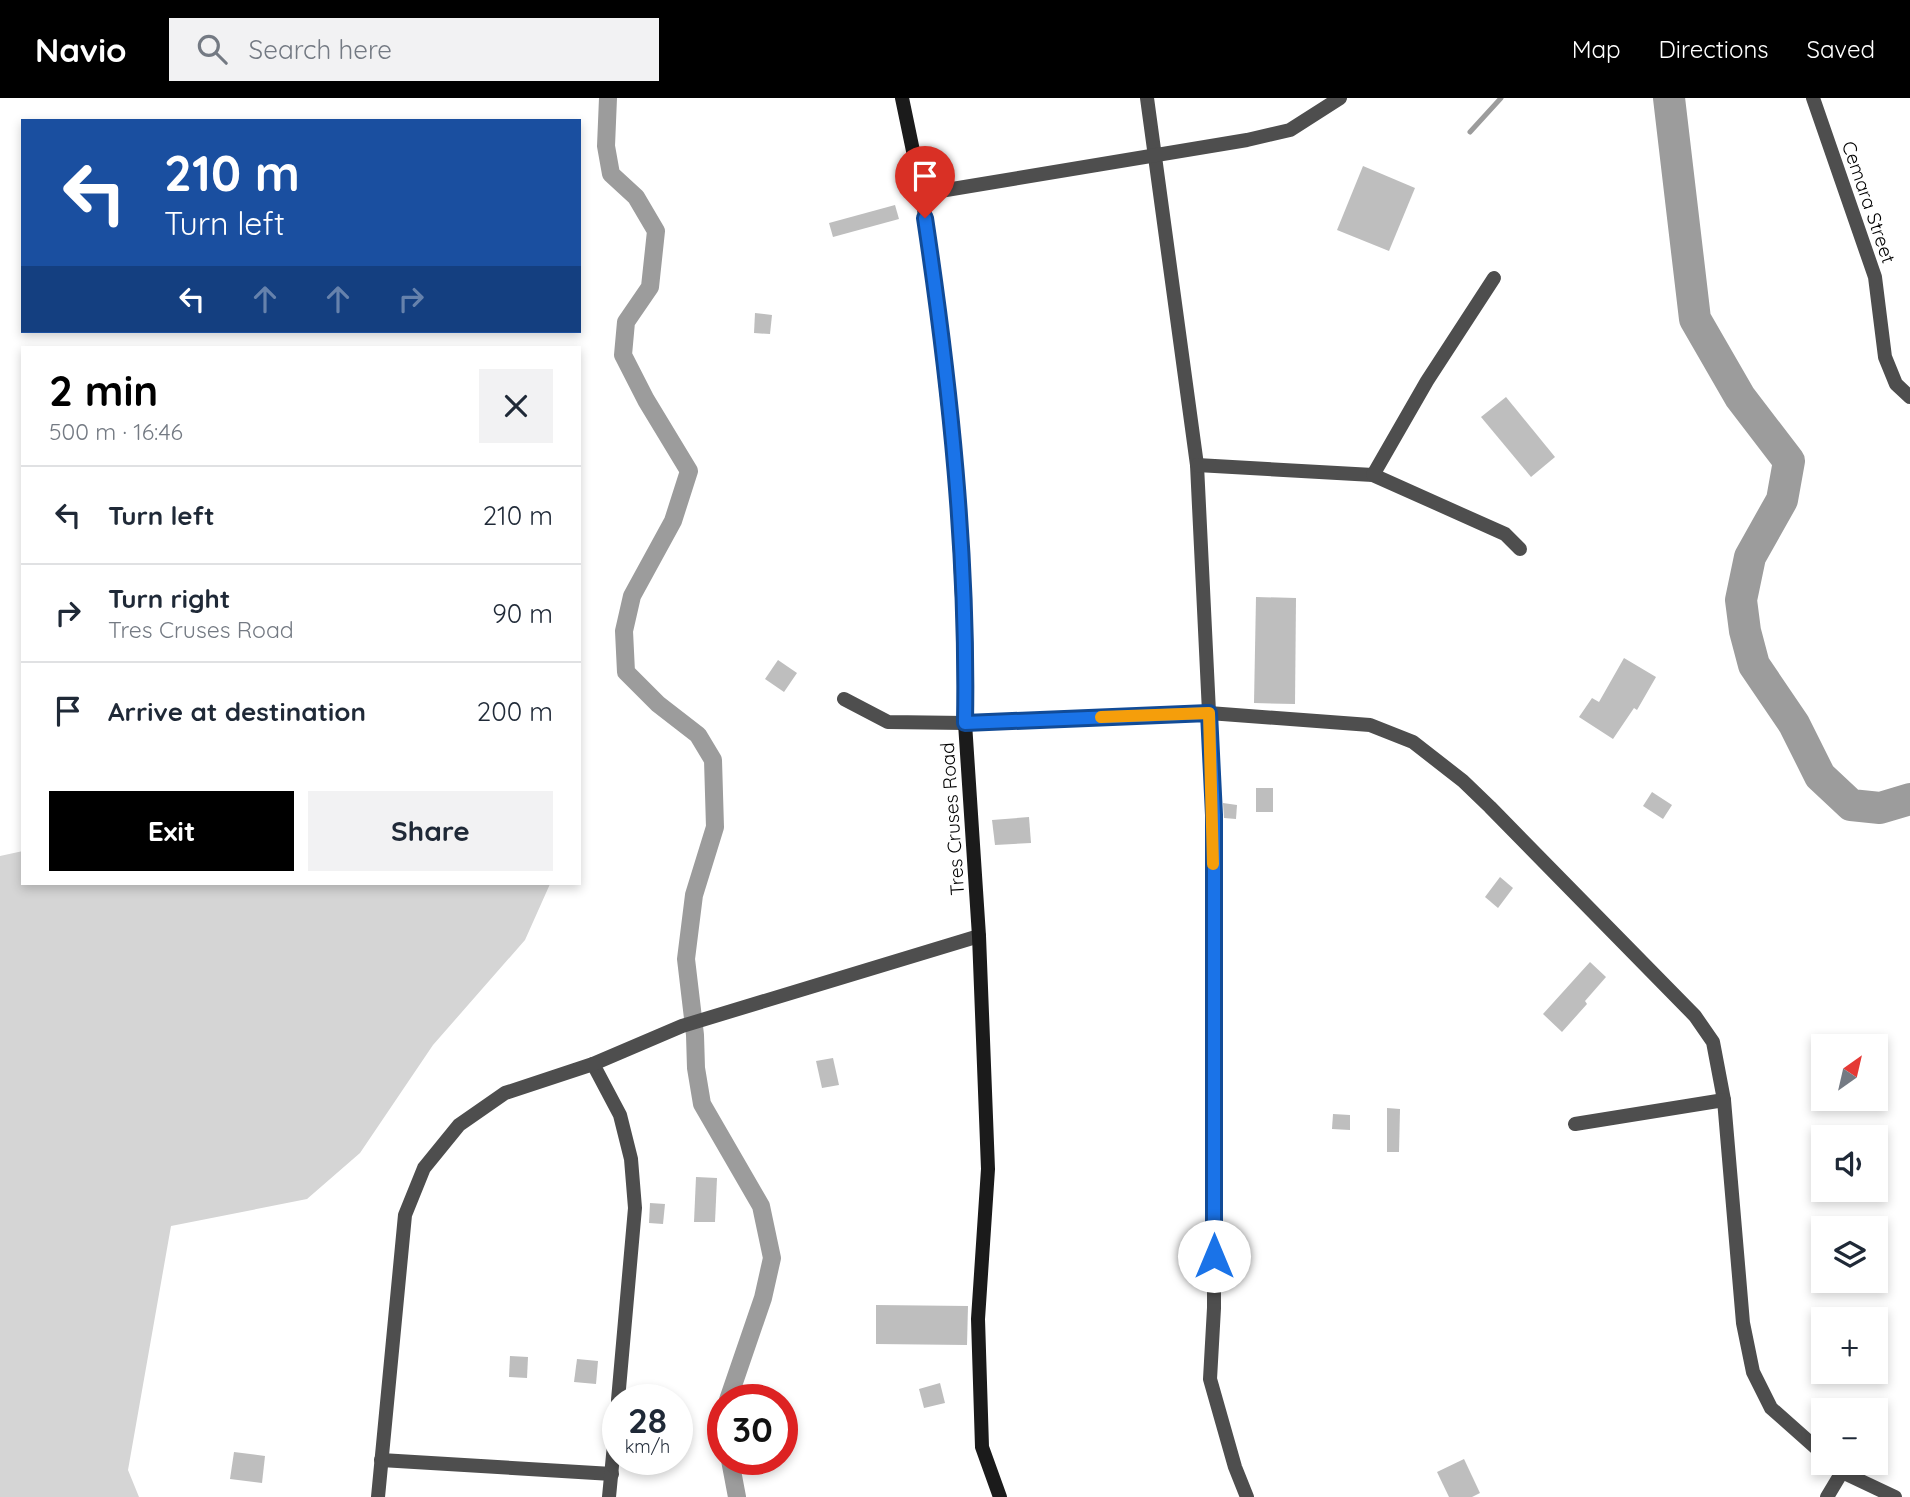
<!DOCTYPE html>
<meta charset="utf-8">
<style>
body{margin:0;font-family:Quicksand,sans-serif;background:#f2f2f3;color:#1f2937;height:100vh;display:flex;flex-direction:column;font-size:26px;white-space:nowrap}
*{box-sizing:border-box;margin:0}
p{font-size:23px;color:#747a83}
.icon{flex:none;width:38px;height:38px;fill:none;stroke:currentColor;stroke-width:2;stroke-linecap:round;stroke-linejoin:round}
.map{position:relative;flex:1;overflow:hidden}
.details{position:absolute;left:21px;top:248px;width:560px;height:539px;display:flex;flex-direction:column;background:#fff;border-radius:0px;box-shadow:0 4px 10px #0003}
.details>*{flex:none}
.guide{position:absolute;left:21px;top:21px;width:560px;height:214px;border-radius:0px;box-shadow:0 4px 10px #0003;background:#1a4fa0;color:#fff;overflow:hidden}
.needle{width:46px;rotate:34deg}
.tools{position:absolute;left:1811px;top:936px;display:grid;gap:14px}
.tools a{display:grid;place-items:center;width:77px;height:77px;border-radius:0px;background:#fff;box-shadow:0 4px 10px #0003;font-size:35px}
.speed{position:absolute;left:602px;top:1286px;display:flex;gap:14px;font-size:35px;font-weight:700;text-align:center}
.speed>*{display:grid;place-content:center;width:91px;height:91px;border-radius:50%;background:#fff;box-shadow:0 4px 10px #0003;line-height:1}
.speed small{font-size:18px;font-weight:400}
.speed .limit{border:10px solid #d22;background:#fff;color:#111}
.pin{position:absolute;display:grid;place-items:center;width:60px;height:60px;color:#fff;margin:-72px -30px;border-radius:50% 50% 50% 0;rotate:-45deg;box-shadow:0 0 7px #0007}
.pin .icon{rotate:45deg}
.me{position:absolute;width:77px;margin:-38px;rotate:0deg;stroke-linejoin:round;filter:drop-shadow(0 0 5px #0008)}
.turn{display:flex;align-items:center;gap:24px;height:147px;padding:0 28px;font-size:32px}
.turn .icon{width:91px;height:91px;stroke-width:2.5}
.turn b{display:block;font-size:49px;line-height:60px}
.lanes{display:flex;align-items:center;height:66px;padding:0 28px;background:#0003;justify-content:center;gap:35px;direction:ltr}
.lanes .off{opacity:.35}
.round{display:grid;place-items:center;flex:none;width:74px;height:74px;border-radius:0px;background:#f2f2f3}
.head{display:flex;align-items:center;justify-content:space-between;height:119px;padding:0 28px}
h1{font-size:42px;font-weight:700;line-height:52px;color:#000}
.button{display:flex;gap:14px;margin-top:auto;padding:14px 28px}
.button a{flex:1;height:80px;border-radius:0px;background:#000;color:#fff;font-size:28px;font-weight:700;line-height:80px;text-align:center}
.button a+a{background:#f2f2f3;color:#1f2937}
ul{padding:0;list-style:none}
li{display:flex;align-items:center;gap:21px;height:98px;padding:0 28px;border-top:2px solid #e0e1e3}
li div{flex:1}
li b{display:block;font-size:26px}
li em{font-style:normal}
header{display:flex;align-items:center;gap:42px;box-sizing:border-box;height:98px;padding:0 35px;background:#000;color:#fff}
header strong{font-size:33px}
nav{display:flex;gap:38px;margin-inline-start:auto;font-size:24px}
.search{width:490px;height:63px;background:#f2f2f3;display:flex;align-items:center;gap:18px;box-sizing:border-box;padding:0 24px;border-radius:0px;color:#747a83;font-size:26px}
.map>svg:first-child{display:block}
</style>
<header>
<strong>Navio</strong>
<div class="search"><svg class="icon" aria-label="search" viewBox="0 0 24 24"><circle cx="10" cy="10" r="6"/><path d="M15 15l6 6"/></svg>Search here</div>
<nav><a>Map</a><a>Directions</a><a>Saved</a></nav>
</header>
<div class="map">
<svg width="1910" height="1399" viewBox="0 0 1910 1399">
<rect width="100%" height="100%" fill="#fff"/>
<!-- green -->
<path fill="#d5d5d5" d="M23 753V786H550L525 842 433 947 360 1055 307 1101 171 1128 128 1372 139 1399H0V758Z"/>
<!-- water -->
<path fill="#9c9c9c" d="M1661 0H1669L1695 221 1663 24Z"/>
<g fill="none" stroke-linecap="round" stroke-linejoin="round">
<!-- stream -->
<path stroke="#9c9c9c" stroke-width="5" d="M1470 34 1501 0"/>
<!-- canal -->
<g stroke="#9c9c9c" stroke-width="18">
<path d="M608 0 606 48 611 76 636 99 656 133 650 189 626 224 623 257 646 302 689 373 673 423 632 498 624 533 626 574 658 606 698 637 713 662 715 729 694 797 686 861 695 937 696 970 702 1006 761 1108 772 1160 763 1200 728 1302"/>
<path d="M730 1362 737 1399"/>
</g>
<!-- river -->
<path stroke="#9c9c9c" stroke-width="32" d="M1669 0 1695 221 1740 299 1789 363 1782 402 1750 459 1741 502 1745 533 1754 567 1794 626 1820 678 1851 707 1880 710 1910 701"/>
</g>
<!-- building -->
<g fill="#bebebe">
<path d="M1363 68 1415 90 1389 153 1337 132Z"/>
<path d="M895 107 899 121 833 139 829 125Z"/>
<path d="M755 215 772 217 770 236 754 235Z"/>
<path d="M1506 299 1555 359 1531 379 1481 319Z"/>
<path d="M1256 499 1296 500 1295 606 1254 605Z"/>
<path d="M1624 560 1656 579 1637 612 1634 610 1613 641 1579 619 1592 600 1599 604Z"/>
<path d="M778 562 797 575 784 594 765 581Z"/>
<rect x="1256" y="690" width="17" height="24"/>
<path d="M1652 694 1672 707 1663 721 1643 708Z"/>
<path d="M1223 705 1237 707 1236 721 1224 720Z"/>
<path d="M1029 719 1031 745 995 747 992 722Z"/>
<path d="M1500 779 1513 790 1498 810 1485 799Z"/>
<path d="M1590 864 1606 879 1585 903 1587 906 1562 934 1543 916Z"/>
<path d="M833 960 839 987 822 990 816 963Z"/>
<path d="M1387 1010 1400 1011 1399 1054H1387Z"/>
<path d="M1333 1016 1350 1017V1032L1332 1031Z"/>
<path d="M696 1079 717 1080 715 1124H694Z"/>
<path d="M650 1105 665 1106 663 1126 649 1125Z"/>
<path d="M876 1207 968 1208 967 1247 876 1246Z"/>
<path d="M510 1258 528 1259 527 1280 509 1279Z"/>
<path d="M577 1261 598 1263 596 1286 574 1284Z"/>
<path d="M940 1285 945 1305 924 1310 919 1291Z"/>
<path d="M234 1354 265 1358 262 1385 230 1381Z"/>
<path d="M1464 1361 1480 1395 1472 1399H1449L1437 1374Z"/>
</g>
<g fill="none" stroke-linecap="round" stroke-linejoin="round">
<!-- street -->
<g stroke="#4e4e4e" stroke-width="14">
<path d="M1147 0 1197 367 1214 717V1210L1210 1281 1235 1369 1247 1399"/>
<path d="M1813 0 1875 179 1885 259 1896 286 1910 299"/>
<path d="M922 96 1247 42 1290 32 1340 0"/>
<path d="M1197 367 1373 377 1505 436 1520 451"/>
<path d="M1373 377 1427 283 1494 180"/>
<path d="M844 601 888 624 965 625 1209 615 1370 627 1413 644 1463 683 1490 709 1695 918 1713 944 1724 1002"/>
<path d="M593 966 620 1017 631 1061 635 1110 618 1302"/>
<path d="M1575 1026 1724 1002 1743 1225 1753 1274 1771 1310 1824 1357"/>
<path d="M381 1362 612 1376"/>
<path d="M1832 1365 1842 1374 1895 1399"/>
<path d="M378 1399 405 1117 424 1070 459 1027 505 995 593 966 682 928 979 838"/>
<path d="M609 1399 618 1305"/>
<path d="M1827 1399 1842 1374"/>
</g>
<!-- secondary -->
<path stroke="#1b1b1b" stroke-width="14" d="M902 0 922 96 935 190 957 390 966 586 965 625 979 838 988 1071 978 1221 982 1349 1000 1399"/>
</g>
<g fill="none" stroke-linecap="round" stroke-linejoin="round">
<defs>
<path id="route" d="M925 120C950 287 968 457 965 625L1209 615 1214 717V1158"/>
</defs>
<!-- route casing -->
<use href="#route" stroke="#114b97" stroke-width="18"/>
<!-- route -->
<use href="#route" stroke="#1a73e8" stroke-width="12"/>
<!-- slow -->
<path stroke="#f59e0b" stroke-width="12" d="M1101 619 1209 615 1213 766"/>
</g>
<g text-anchor="middle" dominant-baseline="central" stroke-width="6" stroke-linejoin="round" paint-order="stroke">
<!-- street labels -->
<g font-size="19" fill="#000" stroke="#fff">
<text transform="translate(1869 104) rotate(71)">Cemara Street</text>
<text transform="translate(952 721) rotate(-94)">Tres Cruses Road</text>
</g>
</g>
</svg>
<div class="tools">
<a><svg class="needle" viewBox="-14 -14 28 28"><path d="M0-13l5 13h-10z" fill="#e53935"/><path d="M0 13l5-13h-10z" fill="#747a83"/></svg></a>
<a><svg class="icon" aria-label="sound" viewBox="0 0 24 24"><path d="M4 9h4l5-4v14l-5-4H4zM17 9q2 3 0 6"/></svg></a>
<a><svg class="icon" aria-label="layers" viewBox="0 0 24 24"><path d="M12 4l9 5-9 5-9-5zM3 14l9 5 9-5"/></svg></a>
<a>+</a>
<a>−</a>
</div>
<div class="speed"><div>28<small>km/h</small></div><div class="limit">30</div></div>
<div class="pin" style="left:925px;top:120px;background:#d93025"><svg class="icon" aria-label="arrive" viewBox="0 0 24 24"><path d="M6 21V4h12l-3 4 3 4H6"/></svg></div>
<svg class="me" style="left:1214px;top:1158px" viewBox="-20 -20 40 40"><circle r="19" fill="#fff"/><path d="M0-13L10 11 0 6-10 11z" fill="#1a73e8"/></svg>
<div class="guide">
<div class="turn"><svg class="icon" aria-label="left" viewBox="0 0 24 24"><path d="M17 20v-9H6M10 6l-5 5 5 5"/></svg><div><b>210 m</b>Turn left</div></div>
<div class="lanes"><svg class="icon" aria-label="left" viewBox="0 0 24 24"><path d="M17 20v-9H6M10 6l-5 5 5 5"/></svg><svg class="icon off" aria-label="ahead" viewBox="0 0 24 24"><path d="M12 20V5M6 11l6-6 6 6"/></svg><svg class="icon off" aria-label="ahead" viewBox="0 0 24 24"><path d="M12 20V5M6 11l6-6 6 6"/></svg><svg class="icon off" aria-label="right" viewBox="0 0 24 24"><path d="M7 20v-9h11M14 6l5 5-5 5"/></svg></div>
</div>
<section class="details">
<div class="head"><div><h1>2 min</h1><p>500 m · 16:46</p></div><a class="round"><svg class="icon" aria-label="close" viewBox="0 0 24 24"><path d="M6 6l12 12M18 6L6 18"/></svg></a></div>
<ul>
<li><svg class="icon" aria-label="left" viewBox="0 0 24 24"><path d="M17 20v-9H6M10 6l-5 5 5 5"/></svg><div><b>Turn left</b></div><em>210 m</em></li>
<li><svg class="icon" aria-label="right" viewBox="0 0 24 24"><path d="M7 20v-9h11M14 6l5 5-5 5"/></svg><div><b>Turn right</b><p>Tres Cruses Road</p></div><em>90 m</em></li>
<li><svg class="icon" aria-label="arrive" viewBox="0 0 24 24"><path d="M6 21V4h12l-3 4 3 4H6"/></svg><div><b>Arrive at destination</b></div><em>200 m</em></li>
</ul>
<div class="button"><a>Exit</a><a>Share</a></div>
</section>
</div>
